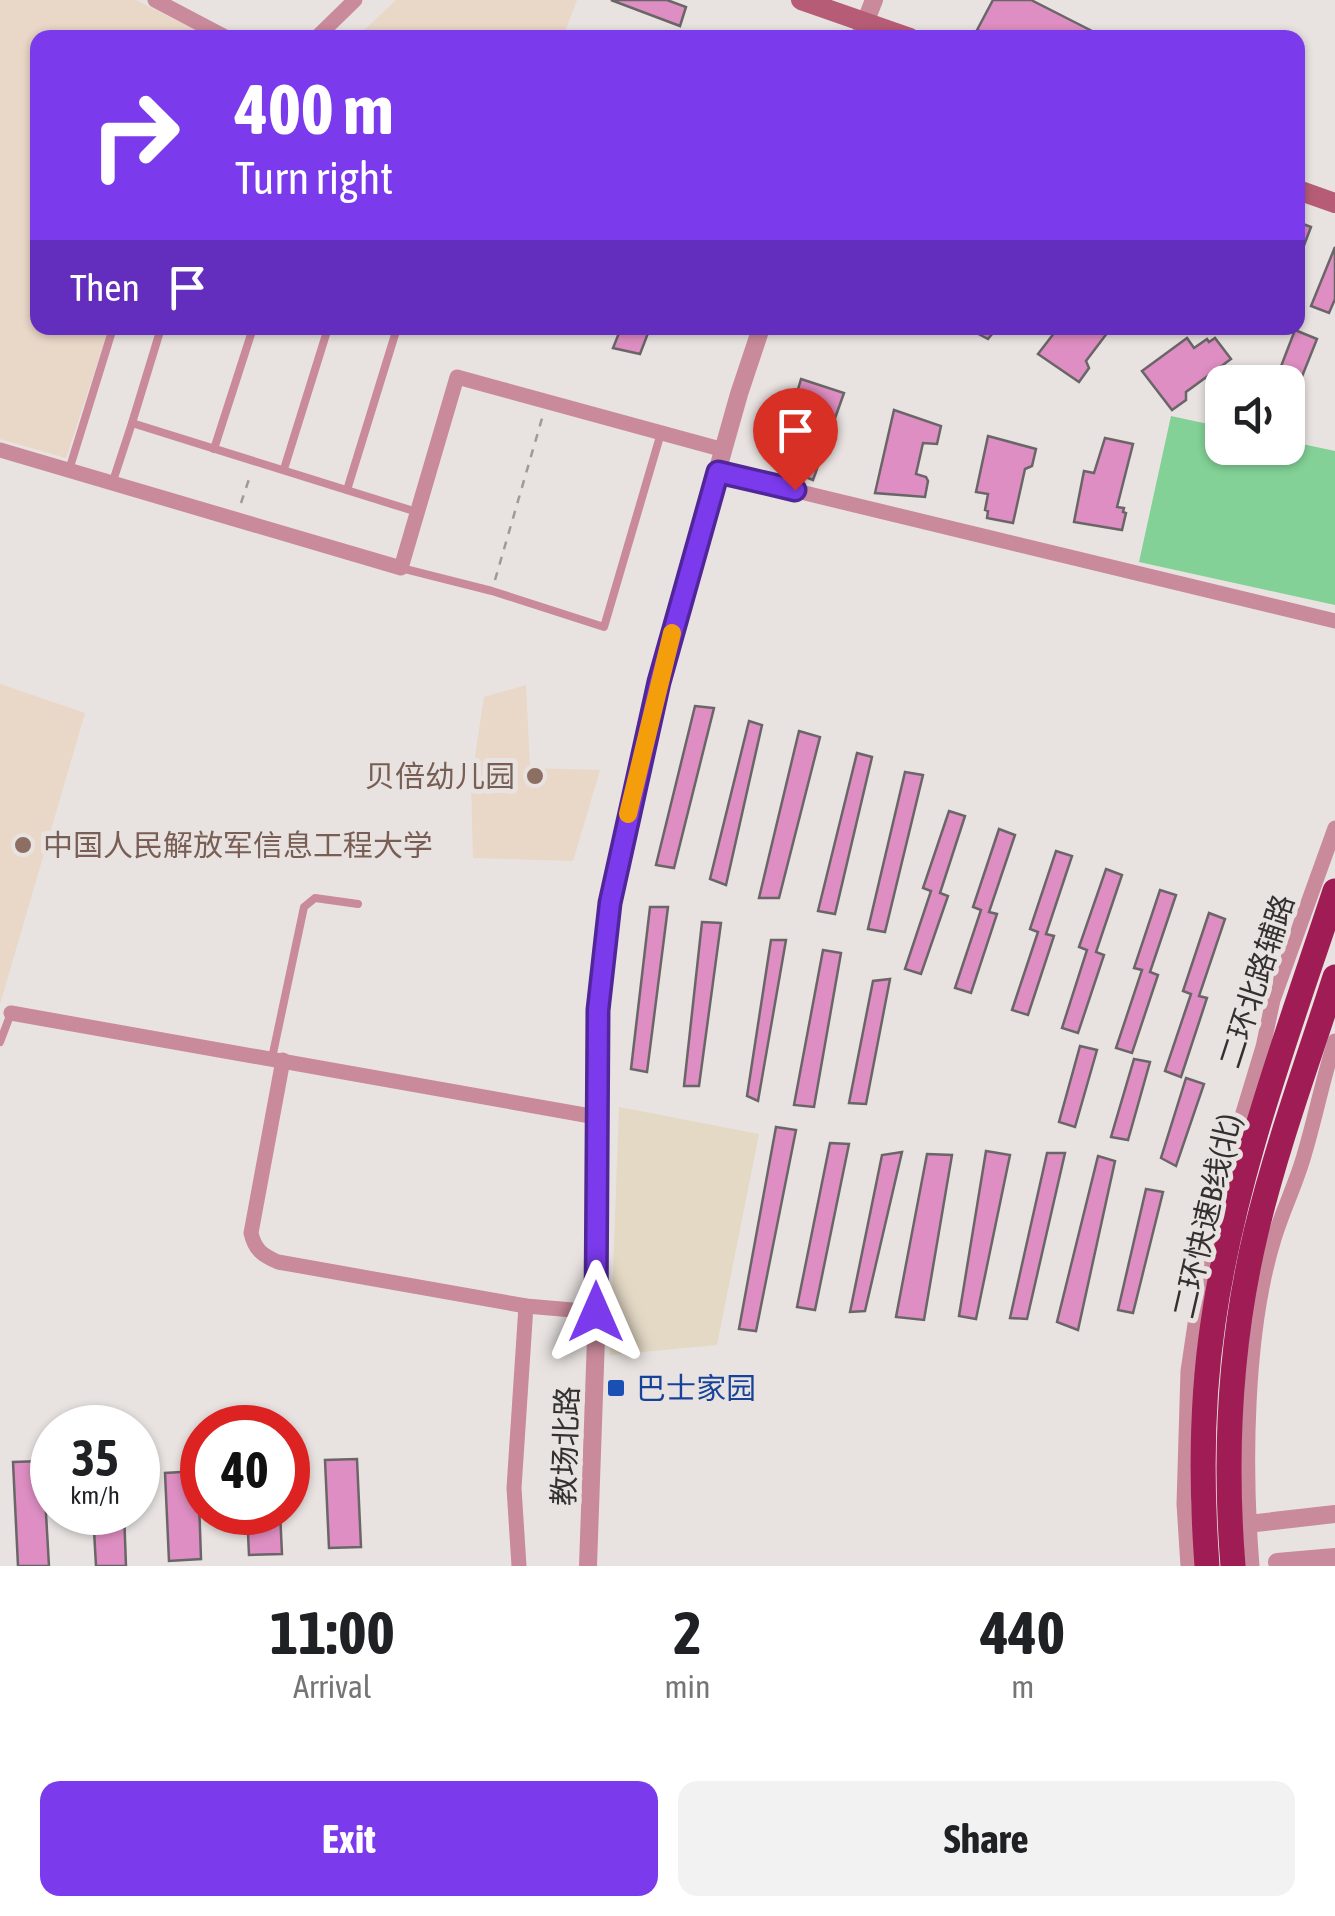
<!DOCTYPE html>
<meta charset="utf-8">
<style>
body{margin:0;font-family:"Asap Condensed","Noto Sans SC",sans-serif;background:#f2f2f2;color:#202124;height:100vh;display:flex;flex-direction:column;font-size:38px;white-space:nowrap}
*{box-sizing:border-box;margin:0}
p{font-size:32px;color:#757577}
.icon{flex:none;width:55px;height:55px;fill:none;stroke:currentColor;stroke-width:2;stroke-linecap:round;stroke-linejoin:round}
.map{position:relative;height:1566px;overflow:hidden}
.details{display:flex;flex-direction:column;background:#fff;flex:1}
.details>*{flex:none}
.guide{position:absolute;left:30px;top:30px;width:1275px;height:305px;border-radius:20px;box-shadow:0 2px 8px #0004;background:#7c3aed;color:#fff;overflow:hidden}
.buttons{position:absolute;left:1205px;top:365px;display:grid;gap:20px}
.buttons a{display:grid;place-items:center;width:100px;height:100px;border-radius:20px;background:#fff;box-shadow:0 2px 8px #0004;font-size:50px}
.speed{position:absolute;left:30px;top:1405px;display:flex;gap:20px;font-size:50px;font-weight:700;text-align:center}
.speed>*{display:grid;place-content:center;width:130px;height:130px;border-radius:50%;background:#fff;box-shadow:0 2px 8px #0004;line-height:1}
.speed small{font-size:25px;font-weight:400}
.speed .limit{border:15px solid #d22;background:#fff;color:#111}
.pin{position:absolute;display:grid;place-items:center;width:85px;height:85px;color:#fff;margin:-102px -42px;border-radius:50% 50% 50% 0;rotate:-45deg;box-shadow:0 0 10px #0007}
.pin .icon{rotate:45deg}
.me{position:absolute;width:110px;margin:-55px;rotate:0deg;stroke-linejoin:round;filter:drop-shadow(0 0 8px #0008)}
.turn{display:flex;align-items:center;gap:35px;height:210px;padding:0 40px;font-size:45px}
.turn .icon{width:130px;height:130px;stroke-width:2.5}
.turn b{display:block;font-size:70px;line-height:85px}
.then{display:flex;align-items:center;height:95px;padding:0 40px;background:#0003;gap:20px;font-size:38px}
.eta{display:flex;justify-content:space-evenly;align-items:center;height:170px;text-align:center}
.eta b{font-size:60px;font-weight:700;line-height:70px}
.button{display:flex;gap:20px;margin-top:auto;padding:20px 40px}
.button a{flex:1;height:115px;border-radius:20px;background:#7c3aed;color:#fff;font-size:40px;font-weight:700;line-height:115px;text-align:center}
.button a+a{background:#f2f2f2;color:#202124}
.map>svg:first-child{display:block}
</style>
<div class="map">
<svg width="1335" height="1566" viewBox="0 0 1335 1566">
<rect width="100%" height="100%" fill="#e8e3e0"/>
<!-- commercial -->
<path fill="#e4d9c5" d="M619 1107 759 1134 717 1345 610 1355Z"/>
<!-- education -->
<g fill="#e9d7c7">
<path d="M0 0H136L210 37 38 38V328H109L66 458 0 439Z"/>
<path d="M396 0H577L563 37H357Z"/>
<path d="M0 684 85 713 0 1004Z"/>
<path d="M526 685 530 768 600 770 573 861 473 858 471 783 484 697Z"/>
</g>
<!-- green -->
<path fill="#83d196" d="M1171 416 1222 427V448H1288V441L1335 451V605L1139 562Z"/>
<!-- building -->
<g fill="#de8ec2" stroke="#6a6668" stroke-width="2.5">
<path d="M611 0H667L686 7 680 26Z"/>
<path d="M993 0H1031L1096 33 1094 38H997L977 30Z"/>
<path d="M1298 222 1311 227 1298 261Z"/>
<path d="M1335 247V299L1329 313 1311 306Z"/>
<path d="M621 328H650L640 354 613 348Z"/>
<path d="M967 328H997L988 339Z"/>
<path d="M1058 328H1111L1086 361 1089 368 1079 382 1038 354Z"/>
<path d="M1295 330 1317 339 1289 409 1288 382H1275Z"/>
<path d="M1187 338 1194 348 1207 339 1209 342 1215 338 1231 359 1186 392V400L1172 410 1142 371Z"/>
<path d="M801 379 844 393 813 480 776 465Z"/>
<path d="M894 410 941 426 937 444 923 443 916 474 926 477 928 481 925 497 875 493Z"/>
<path d="M988 436 1036 449 1032 466 1025 469 1013 523 987 518 988 511 985 510 988 494 976 492Z"/>
<path d="M1105 438 1133 444 1117 507 1124 508 1123 512 1126 513 1122 530 1074 522 1084 471 1094 473Z"/>
<path d="M695 706 714 708 674 868 656 865Z"/>
<path d="M749 721 762 725 726 885 710 879Z"/>
<path d="M799 731 820 737 779 898H759Z"/>
<path d="M857 753 872 757 835 914 818 911Z"/>
<path d="M905 772 923 775 885 932 868 929Z"/>
<path d="M949 811 965 816 940 893 948 896 921 974 905 969 931 891 923 888Z"/>
<path d="M999 829 1015 835 989 912 997 914 971 993 955 988 981 910 973 907Z"/>
<path d="M1056 851 1072 856 1046 934 1054 936 1028 1015 1012 1010 1038 932 1030 929Z"/>
<path d="M1106 869 1122 875 1096 952 1104 955 1078 1033 1062 1028 1087 950 1079 947Z"/>
<path d="M1160 890 1176 895 1150 972 1158 975 1132 1053 1116 1048 1142 970 1134 968Z"/>
<path d="M650 907H668L647 1072 631 1069Z"/>
<path d="M1209 913 1225 919 1199 996 1207 998 1181 1077 1165 1071 1191 994 1183 991Z"/>
<path d="M702 922 721 923 699 1086H684Z"/>
<path d="M771 940H786L758 1101 747 1096Z"/>
<path d="M823 950 841 953 814 1107 794 1105Z"/>
<path d="M890 979 866 1104 849 1103 873 981Z"/>
<path d="M1080 1046 1097 1050 1075 1127 1059 1122Z"/>
<path d="M1134 1059 1150 1062 1128 1140 1111 1137Z"/>
<path d="M1186 1078 1204 1084 1176 1166 1161 1158Z"/>
<path d="M776 1127 796 1130 756 1331 739 1329Z"/>
<path d="M830 1143 849 1144 815 1310 797 1307Z"/>
<path d="M986 1151 1010 1155 976 1319 959 1316Z"/>
<path d="M902 1152 865 1311 850 1312 882 1155Z"/>
<path d="M1047 1153H1065L1027 1319 1010 1318Z"/>
<path d="M927 1154 952 1155 924 1320 896 1317Z"/>
<path d="M1098 1156 1115 1161 1078 1330 1057 1322Z"/>
<path d="M1146 1189 1163 1192 1133 1313 1118 1310Z"/>
<path d="M357 1459 361 1547 329 1548 325 1460Z"/>
<path d="M43 1461 49 1566H18L13 1462Z"/>
<path d="M198 1471 201 1559 169 1561 165 1473Z"/>
<path d="M93 1512H124L126 1566H96Z"/>
<path d="M247 1512H280L282 1554 249 1555Z"/>
</g>
<g fill="none" stroke-linecap="round" stroke-linejoin="round">
<!-- path -->
<g stroke="#9e9a98" stroke-width="2.5" stroke-dasharray="8 8" stroke-linecap="butt">
<path d="M241 503 251 473"/>
<path d="M495 580 543 415"/>
</g>
<!-- service -->
<g stroke="#c98a9b" stroke-width="8">
<path d="M132 423 161 328"/>
<path d="M214 449 253 328"/>
<path d="M284 469 328 328"/>
<path d="M69 470 113 328"/>
<path d="M112 484 132 423 417 512"/>
<path d="M347 490 397 328"/>
<path d="M401 568 492 591 604 627 661 433"/>
<path d="M0 1042 11 1013"/>
<path d="M272 1058 304 907 315 898 358 904"/>
</g>
<!-- minor -->
<g stroke="#c98a9b" stroke-width="15">
<path d="M155 0 227 38"/>
<path d="M316 38 355 0"/>
<path d="M0 450 401 568 457 377 724 450"/>
<path d="M718 472 1335 621"/>
<path d="M11 1013 596 1117"/>
<path d="M283 1060 251 1233C255 1250 262 1255 278 1262L526 1306 596 1312"/>
<path d="M519 1566 514 1488 526 1306"/>
<path d="M1188 1566 1184 1504 1188 1371 1205 1257 1218 1195 1263 1047 1273 1000 1335 828"/>
<path d="M1252 1566C1244 1468 1245 1333 1274 1239 1283 1209 1297 1182 1305 1152 1316 1115 1323 1078 1335 1041"/>
</g>
<!-- tertiary -->
<g stroke="#c98a9b" stroke-width="18">
<path d="M859 38 874 0"/>
<path d="M1230 1526 1335 1514"/>
<path d="M1277 1562 1335 1557"/>
<path d="M588 1566 596 1338 598 1009 610 903 632 790 668 646 739 394 761 328"/>
</g>
<!-- secondary -->
<g stroke="#b75c77" stroke-width="20">
<path d="M801 0 910 38"/>
<path d="M1298 190 1335 203"/>
</g>
<!-- trunk -->
<g stroke="#9f1c54" stroke-width="25">
<path d="M1207 1566C1201 1485 1201 1403 1213 1323 1234 1175 1288 1033 1335 891"/>
<path d="M1233 1566C1224 1455 1230 1341 1256 1232 1277 1145 1308 1061 1335 977"/>
</g>
</g>
<g fill="none" stroke-linecap="round" stroke-linejoin="round">
<defs>
<path id="route" d="M596 1312 598 1010 610 903 659 682 718 472 795 490"/>
</defs>
<!-- route casing -->
<use href="#route" stroke="#51269a" stroke-width="25"/>
<!-- route -->
<use href="#route" stroke="#7c3aed" stroke-width="18"/>
<!-- slow -->
<path stroke="#f59e0b" stroke-width="18" d="M628 814 672 633"/>
</g>
<!-- markers -->
<g fill="#8d6e63" stroke="#e8e3e0" stroke-width="4">
<circle cx="535" cy="776" r="10"/>
<circle cx="23" cy="845" r="10"/>
</g>
<rect fill="#1a4fb4" stroke="#e8e3e0" stroke-width="4" x="606" y="1378" width="20" height="20" rx="5"/>
<g text-anchor="middle" dominant-baseline="central" stroke-width="10" stroke-linejoin="round" paint-order="stroke">
<!-- education labels -->
<g font-size="30" fill="#785e54" stroke="#e8e3e0" text-anchor="end">
<text x="515" y="776">贝倍幼儿园</text>
<text x="43" y="845" text-anchor="start">中国人民解放军信息工程大学</text>
</g>
<!-- street labels -->
<g font-size="30" fill="#333130" stroke="#e8e3e0">
<text transform="translate(1256 981) rotate(-72)">二环北路辅路</text>
<text transform="translate(1206 1216) rotate(-77)">二环快速B线(北)</text>
<text transform="translate(565 1446) rotate(-88)">教场北路</text>
</g>
<!-- transit labels -->
<g font-size="30" fill="#164399" stroke="#e8e3e0" text-anchor="start">
<text x="636" y="1388">巴士家园</text>
</g>
</g>
</svg>
<div class="buttons">
<a><svg class="icon" aria-label="sound" viewBox="0 0 24 24"><path d="M4 9h4l5-4v14l-5-4H4zM17 9q2 3 0 6"/></svg></a>
</div>
<div class="speed"><div>35<small>km/h</small></div><div class="limit">40</div></div>
<div class="pin" style="left:795px;top:490px;background:#d93025"><svg class="icon" aria-label="arrive" viewBox="0 0 24 24"><path d="M6 21V4h12l-3 4 3 4H6"/></svg></div>
<svg class="me" style="left:596px;top:1312px" viewBox="-20 -20 40 40"><path d="M0-17L14 15 0 8-14 15z" fill="#7c3aed" stroke="#fff" stroke-width="4"/></svg>
<div class="guide">
<div class="turn"><svg class="icon" aria-label="right" viewBox="0 0 24 24"><path d="M7 20v-9h11M14 6l5 5-5 5"/></svg><div><b>400 m</b>Turn right</div></div>
<div class="then">Then<svg class="icon" aria-label="arrive" viewBox="0 0 24 24"><path d="M6 21V4h12l-3 4 3 4H6"/></svg></div>
</div>
</div>
<section class="details">
<div class="eta">
<div><b>11:00</b><p>Arrival</p></div>
<div><b>2</b><p>min</p></div>
<div><b>440</b><p>m</p></div>
</div>
<div class="button"><a>Exit</a><a>Share</a></div>
</section>
